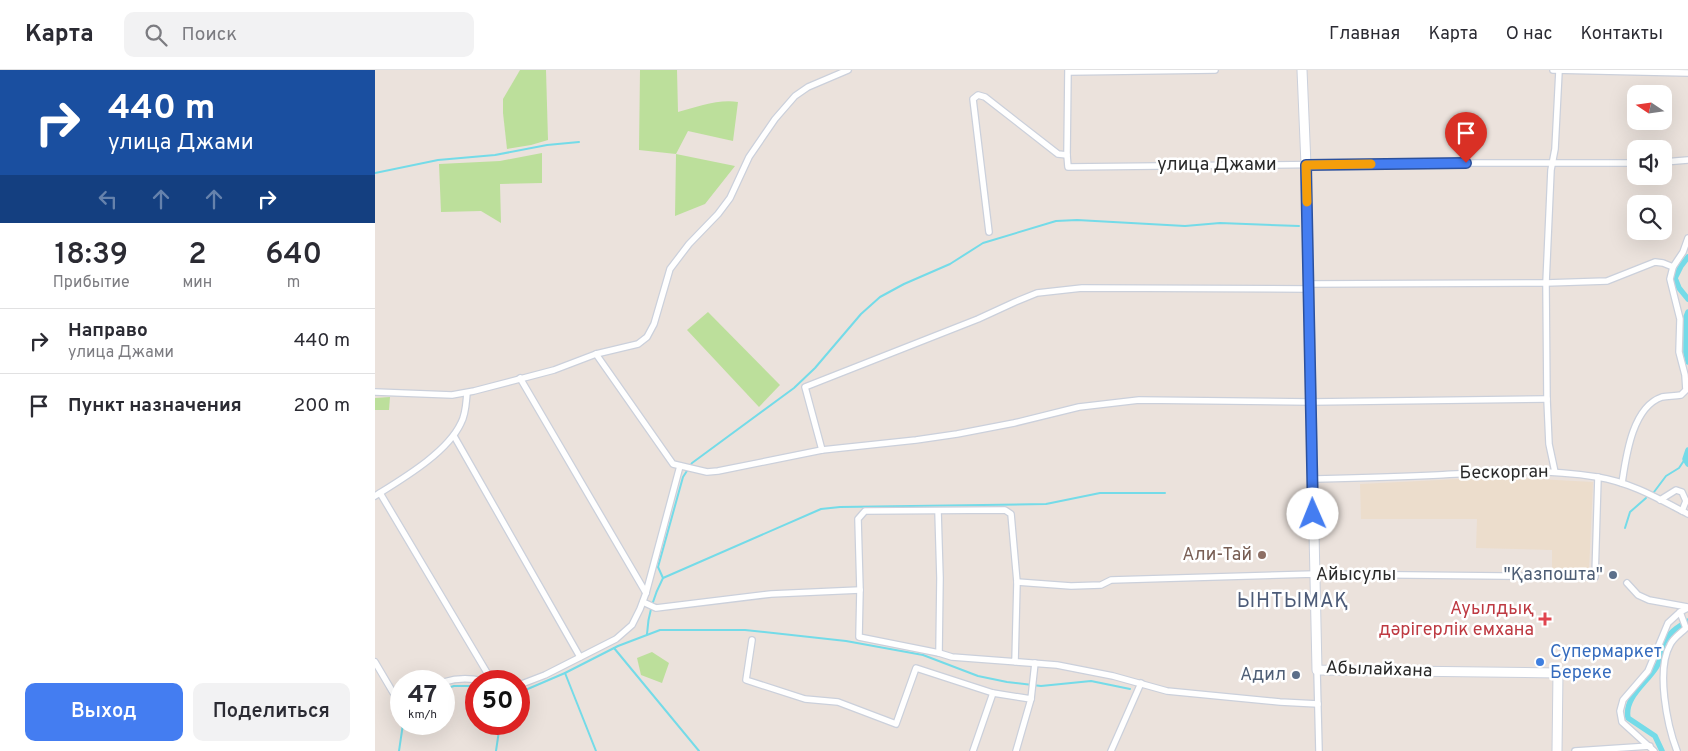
<!DOCTYPE html>
<html lang="ru">
<meta charset="utf-8">
<style>
body{margin:0;font-family:Overpass,sans-serif;background:#f2f2f3;color:#2b2b33;height:100vh;display:flex;flex-direction:column;font-size:19px;white-space:nowrap}
*{box-sizing:border-box;margin:0}
p{font-size:16px;color:#7c7c81}
.icon{flex:none;width:28px;height:28px;fill:none;stroke:currentColor;stroke-width:2;stroke-linecap:round;stroke-linejoin:round}
.map{position:relative;flex:1;overflow:hidden}
.side{display:flex;flex-direction:column;background:#fff;width:375px}
.side>*{flex:none}
.guide{background:#1a4fa0;color:#fff;overflow:hidden}
.needle{width:32px;rotate:283deg}
.controls{position:absolute;left:1252px;top:15px;display:grid;gap:10px}
.controls a{display:grid;place-items:center;width:45px;height:45px;border-radius:10px;background:#fff;box-shadow:0 5px 20px #0002;font-size:25px}
.speed{position:absolute;left:15px;top:600px;display:flex;gap:10px;font-size:25px;font-weight:700;text-align:center}
.speed>*{display:grid;place-content:center;width:65px;height:65px;border-radius:50%;background:#fff;box-shadow:0 5px 20px #0002;line-height:1}
.speed small{font-size:12px;font-weight:400}
.speed .limit{border:8px solid #d22;background:#fff;color:#111}
.pin{position:absolute;display:grid;place-items:center;width:42px;height:42px;color:#fff;margin:-51px -21px;border-radius:50% 50% 50% 0;rotate:-45deg;box-shadow:0 0 5px #0007}
.pin .icon{rotate:45deg}
.me{position:absolute;width:55px;margin:-28px;rotate:359deg;stroke-linejoin:round;filter:drop-shadow(0 0 4px #0008)}
.turn{display:flex;align-items:center;gap:18px;height:105px;padding:0 25px;font-size:22px}
.turn .icon{width:65px;height:65px;stroke-width:2.5}
.turn b{display:block;font-size:35px;line-height:42px}
.lanes{display:flex;align-items:center;height:48px;padding:0 25px;background:#0003;justify-content:center;gap:25px;direction:ltr}
.lanes .off{opacity:.35}
.eta{display:flex;justify-content:space-evenly;align-items:center;height:85px;text-align:center}
.eta b{font-size:30px;font-weight:600;line-height:35px}
.action{display:flex;gap:10px;margin-top:auto;padding:10px 25px}
.action a{flex:1;height:58px;border-radius:10px;background:#447df1;color:#fff;font-size:20px;font-weight:600;line-height:58px;text-align:center}
.action a+a{background:#f2f2f3;color:#2b2b33}
ul{padding:0;list-style:none}
li{display:flex;align-items:center;gap:15px;height:65px;padding:0 25px;border-top:1px solid #e1e1e2}
li div{flex:1}
li b{display:block;font-size:19px}
li em{font-style:normal}
header{display:flex;align-items:center;gap:30px;box-sizing:border-box;height:70px;padding:0 25px;background:#fff;border-bottom:1px solid #e1e1e2}
header strong{font-size:24px}
nav{display:flex;gap:28px;margin-inline-start:auto;font-size:18px}
.search{width:350px;height:45px;background:#f2f2f3;display:flex;align-items:center;gap:12px;box-sizing:border-box;padding:0 18px;border-radius:10px;color:#7c7c81;font-size:19px}
main{display:flex;flex:1;min-height:0}
.map>svg:first-child{display:block}
</style>
<header>
<strong>Карта</strong>
<div class="search"><svg class="icon" aria-label="search" viewBox="0 0 24 24"><circle cx="10" cy="10" r="6"/><path d="M15 15l6 6"/></svg>Поиск</div>
<nav><a>Главная</a><a>Карта</a><a>О нас</a><a>Контакты</a></nav>
</header>
<main>
<section class="side">
<div class="guide">
<div class="turn"><svg class="icon" aria-label="right" viewBox="0 0 24 24"><path d="M7 20v-9h11M14 6l5 5-5 5"/></svg><div><b>440 m</b>улица Джами</div></div>
<div class="lanes"><svg class="icon off" aria-label="left" viewBox="0 0 24 24"><path d="M17 20v-9H6M10 6l-5 5 5 5"/></svg><svg class="icon off" aria-label="ahead" viewBox="0 0 24 24"><path d="M12 20V5M6 11l6-6 6 6"/></svg><svg class="icon off" aria-label="ahead" viewBox="0 0 24 24"><path d="M12 20V5M6 11l6-6 6 6"/></svg><svg class="icon" aria-label="right" viewBox="0 0 24 24"><path d="M7 20v-9h11M14 6l5 5-5 5"/></svg></div>
</div>
<div class="eta">
<div><b>18:39</b><p>Прибытие</p></div>
<div><b>2</b><p>мин</p></div>
<div><b>640</b><p>m</p></div>
</div>
<ul>
<li><svg class="icon" aria-label="right" viewBox="0 0 24 24"><path d="M7 20v-9h11M14 6l5 5-5 5"/></svg><div><b>Направо</b><p>улица Джами</p></div><em>440 m</em></li>
<li><svg class="icon" aria-label="arrive" viewBox="0 0 24 24"><path d="M6 21V4h12l-3 4 3 4H6"/></svg><div><b>Пункт назначения</b></div><em>200 m</em></li>
</ul>
<div class="action"><a>Выход</a><a>Поделиться</a></div>
</section>
<div class="map">
<svg width="1313" height="681" viewBox="0 0 1313 681">
<rect width="100%" height="100%" fill="#ebe2dc"/>
<!-- education -->
<path fill="#ecddcc" d="M1124 407 1218 412 1214 501H1177V480L1101 478 1102 449H986L985 414Z"/>
<!-- green -->
<g fill="#bcdf9b">
<path d="M145 0H171L173 70 156 75 132 79 128 43V29Z"/>
<path d="M265 0H302L303 42C322 37 343 29 363 32L358 71 313 61 301 84 360 96 330 134 300 146 301 84 264 80Z"/>
<path d="M167 83V113L125 114 126 153 106 141 66 142 64 94 125 91Z"/>
<path d="M333 242 405 315 384 337 312 260Z"/>
<path d="M15 327 14 340H0V328Z"/>
<path d="M277 582 294 593 287 613 266 605 262 588Z"/>
</g>
<g fill="none" stroke-linecap="round" stroke-linejoin="round">
<!-- stream -->
<g stroke="#74dbe8" stroke-width="2">
<path d="M0 103 63 90 120 85 172 75 204 72"/>
<path d="M1279 422 1291 406 1304 398 1310 389"/>
<path d="M1250 458 1255 442 1271 428"/>
<path d="M288 508 283 497 308 407 317 393 419 318 440 298 486 244 505 227 529 214 575 194 608 173 681 151 702 150 810 156 845 153 924 156"/>
<path d="M272 564C273 545 279 525 288 508L446 439 465 437 671 434 725 423H790"/>
<path d="M239 578 324 681"/>
<path d="M190 603 221 681"/>
<path d="M69 619 79 616H101"/>
<path d="M144 621H148L190 603 243 576 285 560H370L471 571 548 585 603 606 632 612 666 616 716 611 755 619"/>
<path d="M24 681 28 654"/>
<path d="M121 681 125 654"/>
</g>
<!-- canal -->
<g stroke="#74dbe8" stroke-width="5.5">
<path d="M1313 187 1306 196 1300 208 1304 218 1313 229"/>
<path d="M1313 242 1311 247V283L1313 292"/>
<path d="M1313 380 1310 389 1313 394"/>
<path d="M1287 681 1280 666 1253 648C1249 627 1272 613 1282 596 1288 585 1284 577 1295 564 1300 558 1306 555 1313 551"/>
</g>
<defs>
<g id="street">
<path d="M693 0 692 85 693 97 1074 93H1261"/>
<path d="M1178 0 1313 3"/>
<path d="M694 2 840 0"/>
<path d="M1289 92 1313 90"/>
<path d="M614 162 598 29 603 25 610 27 683 84 692 85"/>
<path d="M933 214 1171 213 1232 211 1280 192 1288 193 1298 197"/>
<path d="M221 284 298 394 332 402 343 401 447 380 541 370 582 364 639 353 704 337 764 330 936 332 1172 329"/>
<path d="M145 308 271 523"/>
<path d="M0 322 77 325 99 321 179 300 221 284 263 274 272 267 279 254 295 199 314 174 343 144 355 128 374 87 400 49 420 26 433 17 473 0"/>
<path d="M79 366 205 587"/>
<path d="M447 380 430 317 603 249 640 232 662 223 707 218 934 219"/>
<path d="M1180 402 1174 374 1172 329 1171 213 1176 100 1180 79 1184 1"/>
<path d="M938 409C979 408 1021 407 1063 405 1116 402 1169 398 1222 407 1255 412 1284 429 1313 444"/>
<path d="M1247 413C1251 387 1257 337 1287 327 1293 326 1300 326 1306 325L1311 320 1310 305 1304 282 1305 249 1295 209 1298 197 1308 182 1313 168"/>
<path d="M5 423 117 611"/>
<path d="M0 426C27 409 72 383 86 353 91 344 91 333 92 323"/>
<path d="M1285 430 1301 420 1307 422 1311 431 1307 441"/>
<path d="M563 441 565 508 564 583"/>
<path d="M642 512 696 516 726 515 736 510 940 504 1220 507 1223 407"/>
<path d="M1252 513 1263 525 1274 530 1313 537"/>
<path d="M268 532 281 538 396 524 485 520"/>
<path d="M377 570 371 610 430 629 463 632 521 654 541 598 618 623 656 629 660 593"/>
<path d="M0 592 26 636"/>
<path d="M640 592 642 512 636 444 630 440 490 441 483 449 485 520 484 567 564 583 577 587 682 595 738 606 792 621 905 632 943 634"/>
<path d="M942 600 944 681"/>
<path d="M69 612C82 608 95 608 108 611"/>
<path d="M144 615 170 605 241 569 257 555 265 539 271 523 305 396"/>
<path d="M598 681 618 623"/>
<path d="M641 681 656 629"/>
<path d="M736 681 766 613"/>
<path d="M1200 681 1275 676"/>
<path d="M1279 681 1247 652 1245 641 1248 630 1273 601 1293 553 1305 542 1313 538"/>
<path d="M1302 681C1292 655 1281 600 1295 575 1298 568 1306 563 1311 558L1305 542"/>
</g>
<path id="secondary" d="M927 0 931 95 942 600 1183 603 1182 681"/>
</defs>
<!-- street casing -->
<use href="#street" stroke="#cbd0db" stroke-width="8"/>
<!-- secondary casing -->
<use href="#secondary" stroke="#cbd0db" stroke-width="11"/>
<!-- street -->
<use href="#street" stroke="#fff" stroke-width="5.5"/>
<!-- secondary -->
<use href="#secondary" stroke="#fff" stroke-width="9"/>
</g>
<g fill="none" stroke-linecap="round" stroke-linejoin="round">
<defs>
<path id="route" d="M938 444 931 95 1091 93"/>
</defs>
<!-- route casing -->
<use href="#route" stroke="#2c519d" stroke-width="12"/>
<!-- route -->
<use href="#route" stroke="#447df1" stroke-width="9"/>
<!-- slow -->
<path stroke="#f59e0b" stroke-width="9" d="M932 132 931 95 996 94"/>
</g>
<!-- markers -->
<circle fill="#8d6e63" stroke="#fff" stroke-width="2" cx="887" cy="485" r="5"/>
<g fill="#5c6f8a" stroke="#fff" stroke-width="2">
<circle cx="1238" cy="505" r="5"/>
<circle cx="921" cy="605" r="5"/>
</g>
<path fill="#e0444e" stroke="#fff" stroke-width="2" d="M1167.5 541.5h5v5h5v5h-5v5h-5v-5h-5v-5h5z"/>
<circle fill="#3f7fe0" stroke="#fff" stroke-width="2" cx="1165" cy="592" r="5"/>
<g text-anchor="middle" dominant-baseline="central" stroke-width="5" stroke-linejoin="round" paint-order="stroke">
<!-- street labels -->
<g font-size="18" fill="#2a2a2a" stroke="#fff">
<text x="842" y="95">улица Джами</text>
<text transform="translate(1129 403) rotate(-1)">Бескорган</text>
<text x="981" y="505">Айысулы</text>
<text transform="translate(1004 600) rotate(2)">Абылайхана</text>
</g>
<!-- education labels -->
<g font-size="18" fill="#785e54" stroke="#fff" text-anchor="end">
<text x="877" y="485">Али-Тай</text>
</g>
<!-- service labels -->
<g font-size="18" fill="#4e5e75" stroke="#fff" text-anchor="end">
<text x="1228" y="505">"Қазпошта"</text>
<text x="911" y="605">Адил</text>
</g>
<!-- health labels -->
<g font-size="18" fill="#be3a42" stroke="#fff" text-anchor="end">
<text x="1159" y="539">Ауылдық<tspan x="1159" dy="21">дәрігерлік емхана</tspan></text>
</g>
<!-- shop labels -->
<g font-size="18" fill="#366cbe" stroke="#fff" text-anchor="start">
<text x="1175" y="582">Супермаркет<tspan x="1175" dy="21">Береке</tspan></text>
</g>
<!-- quarter labels -->
<g font-size="20" letter-spacing="1" fill="#4c5b78" stroke="#fff">
<text x="918" y="532">ЫНТЫМАҚ</text>
</g>
</g>
</svg>
<div class="controls">
<a><svg class="needle" viewBox="-14 -14 28 28"><path d="M0-13l5 13h-10z" fill="#e53935"/><path d="M0 13l5-13h-10z" fill="#7c7c81"/></svg></a>
<a><svg class="icon" aria-label="sound" viewBox="0 0 24 24"><path d="M4 9h4l5-4v14l-5-4H4zM17 9q2 3 0 6"/></svg></a>
<a><svg class="icon" aria-label="search" viewBox="0 0 24 24"><circle cx="10" cy="10" r="6"/><path d="M15 15l6 6"/></svg></a>
</div>
<div class="speed"><div>47<small>km/h</small></div><div class="limit">50</div></div>
<div class="pin" style="left:1091px;top:93px;background:#d93025"><svg class="icon" aria-label="arrive" viewBox="0 0 24 24"><path d="M6 21V4h12l-3 4 3 4H6"/></svg></div>
<svg class="me" style="left:938px;top:444px" viewBox="-20 -20 40 40"><circle r="19" fill="#fff"/><path d="M0-13L10 11 0 6-10 11z" fill="#447df1"/></svg>
</div>
</main>
